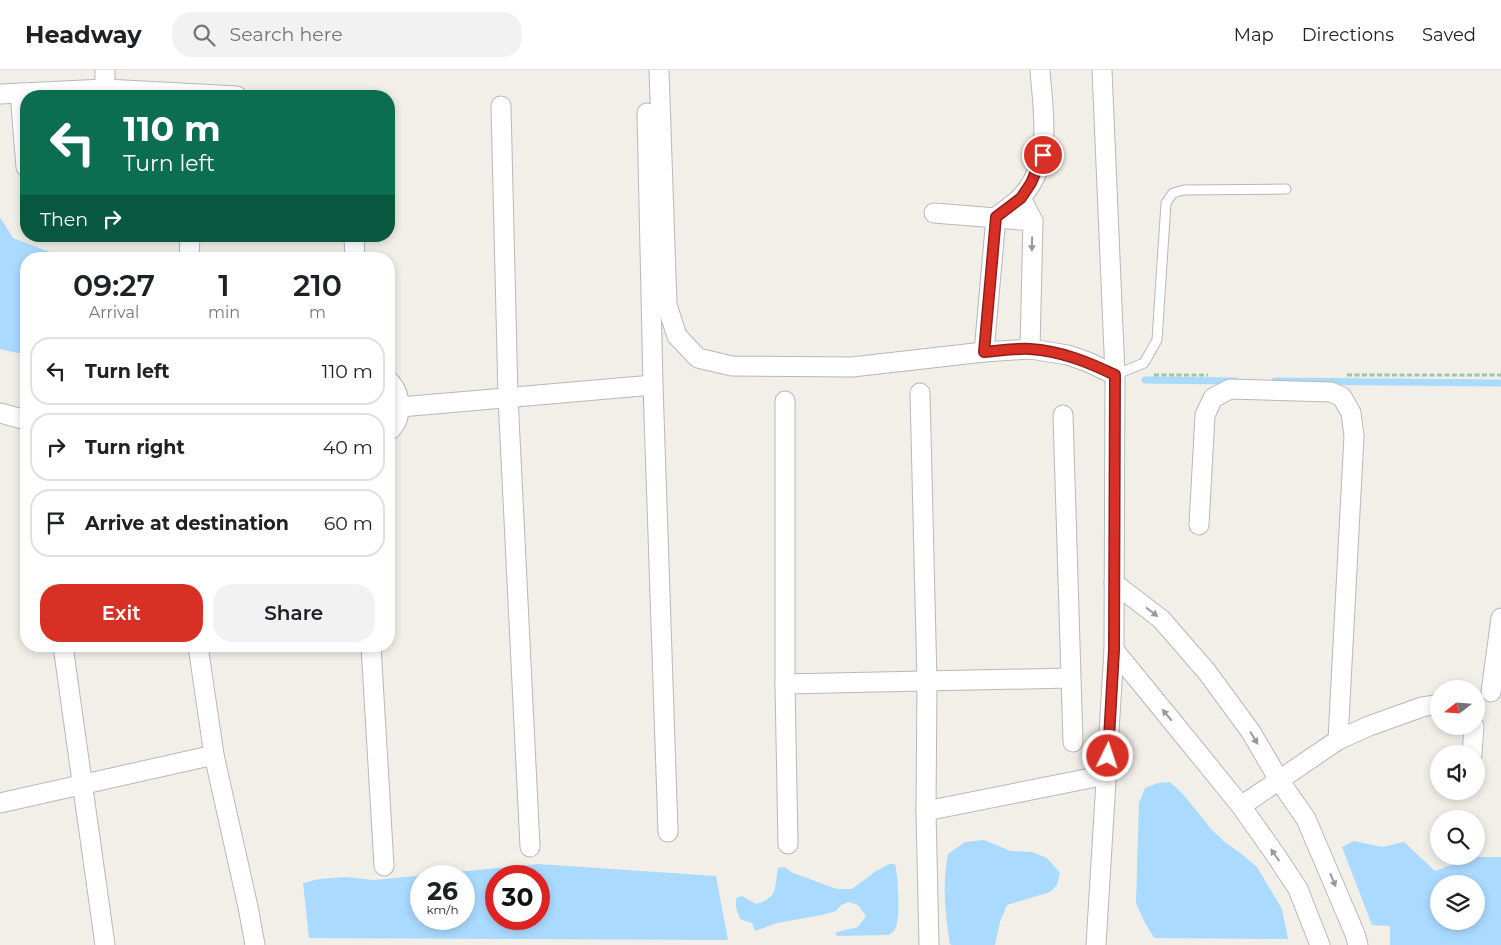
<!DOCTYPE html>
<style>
body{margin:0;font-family:Montserrat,sans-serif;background:#f2f2f2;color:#202124;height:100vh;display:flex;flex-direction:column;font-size:19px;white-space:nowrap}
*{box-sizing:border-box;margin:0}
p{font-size:16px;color:#757577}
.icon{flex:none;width:28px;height:28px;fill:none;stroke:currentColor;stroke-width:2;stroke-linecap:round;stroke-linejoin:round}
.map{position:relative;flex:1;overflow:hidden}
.panel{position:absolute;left:20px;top:182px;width:375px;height:400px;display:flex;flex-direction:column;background:#fff;border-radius:20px;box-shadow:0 2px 8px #0003}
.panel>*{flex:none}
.banner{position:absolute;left:20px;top:20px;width:375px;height:152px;border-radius:20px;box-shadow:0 2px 8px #0003;background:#0b6e4f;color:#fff;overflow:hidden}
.needle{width:32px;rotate:253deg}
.buttons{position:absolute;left:1430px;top:610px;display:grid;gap:10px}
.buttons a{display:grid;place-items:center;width:55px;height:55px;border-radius:50%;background:#fff;box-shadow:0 2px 8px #0003;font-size:25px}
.speed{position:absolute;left:410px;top:795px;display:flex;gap:10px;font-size:25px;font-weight:700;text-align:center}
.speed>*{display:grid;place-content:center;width:65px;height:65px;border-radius:50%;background:#fff;box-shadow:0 2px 8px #0003;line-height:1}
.speed small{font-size:12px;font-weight:400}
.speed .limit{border:8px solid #d22;background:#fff;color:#111}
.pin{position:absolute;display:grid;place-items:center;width:42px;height:42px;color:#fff;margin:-21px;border:2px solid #fff;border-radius:50%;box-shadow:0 1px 5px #0007}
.me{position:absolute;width:55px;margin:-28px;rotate:4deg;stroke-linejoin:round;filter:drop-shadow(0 0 4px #0008)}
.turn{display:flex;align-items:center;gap:18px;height:105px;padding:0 20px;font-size:22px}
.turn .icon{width:65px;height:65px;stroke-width:2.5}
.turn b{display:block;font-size:35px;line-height:42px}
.then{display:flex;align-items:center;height:48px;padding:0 20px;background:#0003;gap:10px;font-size:19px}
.eta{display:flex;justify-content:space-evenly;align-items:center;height:85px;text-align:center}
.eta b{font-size:30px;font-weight:600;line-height:35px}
.primary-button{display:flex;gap:10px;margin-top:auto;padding:10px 20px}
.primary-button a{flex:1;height:58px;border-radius:20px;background:#d93025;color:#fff;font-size:20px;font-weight:600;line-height:58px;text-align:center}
.primary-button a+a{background:#f2f2f2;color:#202124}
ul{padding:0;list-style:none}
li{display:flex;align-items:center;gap:15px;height:68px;margin:0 10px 8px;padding:0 10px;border:2px solid #e0e0e0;border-radius:20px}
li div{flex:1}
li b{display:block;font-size:19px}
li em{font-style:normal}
header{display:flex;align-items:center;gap:30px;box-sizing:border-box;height:70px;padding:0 25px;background:#fff;border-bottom:1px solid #e0e0e0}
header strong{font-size:24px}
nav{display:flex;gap:28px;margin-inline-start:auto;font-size:18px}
.search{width:350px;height:45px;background:#f2f2f2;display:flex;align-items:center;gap:12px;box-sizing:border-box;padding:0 18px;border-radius:20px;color:#757577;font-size:19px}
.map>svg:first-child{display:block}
</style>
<header>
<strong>Headway</strong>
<div class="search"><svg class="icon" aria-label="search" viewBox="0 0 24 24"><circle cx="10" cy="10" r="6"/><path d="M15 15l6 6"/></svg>Search here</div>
<nav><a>Map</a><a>Directions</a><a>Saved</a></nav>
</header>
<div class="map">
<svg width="1501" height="875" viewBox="0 0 1501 875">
<rect width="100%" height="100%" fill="#f1efe8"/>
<!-- water -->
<g fill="#aadaff" fill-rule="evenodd">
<path d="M0 147 13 168 68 189H26V285L0 279Z"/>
<path d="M1170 712 1183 724 1211 759 1226 773 1239 782 1257 797 1282 839 1288 869 1154 868 1144 851 1136 833 1139 733 1145 718 1158 713Z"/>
<path d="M984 770 1011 781 1032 782 1047 788 1060 803 1057 815 1050 822 1007 835 1000 852 995 875H952L950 874C945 844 942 815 948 784L965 772Z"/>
<path d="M1354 771 1382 777 1404 772 1435 801 1473 787H1501V875H1390V856L1372 855 1342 777ZM1439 814H1476V851H1439Z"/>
<path d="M538 794 716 806 728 870 309 868 303 813 319 809 346 807 374 810ZM464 806V849H421V806ZM496 806H539V849H496Z"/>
<path d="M890 794H895C898 805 901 849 895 859 894 862 891 863 889 865L837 866 835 863 837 862 858 857 866 846 858 835 849 832 841 835 836 841 822 845 777 853 755 861 752 853 740 849 736 837V828L742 826 756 834C779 827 774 818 778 798L784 797 793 803 837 819H852L876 801Z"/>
</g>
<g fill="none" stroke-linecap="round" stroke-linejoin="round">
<!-- stream -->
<g stroke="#aadaff" stroke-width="7">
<path d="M1145 310 1235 311"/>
<path d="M1275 311 1501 313"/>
</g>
<defs>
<path id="lane" d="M1115 305 1144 293 1157 270 1166 133 1173 123 1184 120 1286 119"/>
<g id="street">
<path d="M659 0 667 235 677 266 698 288 732 296 852 297 984 282 1030 279 1068 285 1088 292 1115 305"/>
<path d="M105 19V0"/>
<path d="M20 23 26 97"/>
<path d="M0 24 105 19 237 26"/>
<path d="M501 36 508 327 530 777"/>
<path d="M647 43 653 315"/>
<path d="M1021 128 1033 151 1030 279"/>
<path d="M934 143 1033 151"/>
<path d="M354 166 355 189"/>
<path d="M189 189 190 166"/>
<path d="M984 282 996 147C1004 141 1013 135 1020 128 1054 94 1043 43 1040 0"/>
<path d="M389 311C402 324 403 349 389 361"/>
<path d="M920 323 927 611 926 741 929 875"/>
<path d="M785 331V614L788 774"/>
<path d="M400 337 653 315 668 762"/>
<path d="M0 343 26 350"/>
<path d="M1063 345 1073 672"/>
<path d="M1199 455 1205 345 1213 328 1230 319 1331 322 1342 327 1351 343 1354 366 1338 670"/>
<path d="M1114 513 1161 549 1207 602 1251 662 1279 710 1306 749 1355 864 1358 875"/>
<path d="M63 576 105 875"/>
<path d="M198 576 214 685 248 837 255 875"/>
<path d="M371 576 384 796"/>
<path d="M1114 580 1198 683 1241 736 1277 787 1298 819 1320 875"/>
<path d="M785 614 1070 608"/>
<path d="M1491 622 1501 548"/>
<path d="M1472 684 1474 656"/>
<path d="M0 733 214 685"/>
<path d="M1241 736 1338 670 1369 656 1422 637 1439 634"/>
<path d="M926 741 1106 705"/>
<path d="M1096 875 1114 580 1115 305 1102 0"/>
</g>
</defs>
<!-- lane casing -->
<use href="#lane" stroke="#b5b8bc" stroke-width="11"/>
<!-- street casing -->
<use href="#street" stroke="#b5b8bc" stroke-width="21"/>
<!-- path -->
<g stroke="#9cc7a9" stroke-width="3" stroke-dasharray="5 2.5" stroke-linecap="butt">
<path d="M1154 305H1208"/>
<path d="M1347 305H1501"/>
</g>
<!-- lane -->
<use href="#lane" stroke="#fff" stroke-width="9"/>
<!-- street -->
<use href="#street" stroke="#fff" stroke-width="19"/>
</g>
<!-- one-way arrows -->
<defs><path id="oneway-solid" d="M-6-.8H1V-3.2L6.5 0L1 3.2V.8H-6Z" transform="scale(1.25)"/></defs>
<g fill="#979a9d">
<use href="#oneway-solid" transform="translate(1032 174) rotate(91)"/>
<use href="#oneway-solid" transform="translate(1152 542) rotate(37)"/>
<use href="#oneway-solid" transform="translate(1167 645) rotate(-130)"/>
<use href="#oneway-solid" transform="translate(1254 668) rotate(59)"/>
<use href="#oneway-solid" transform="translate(1275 785) rotate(-125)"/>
<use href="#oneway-solid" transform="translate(1333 810) rotate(67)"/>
</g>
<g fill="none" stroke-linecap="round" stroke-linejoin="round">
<defs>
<path id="route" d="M1043 85 1031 113 1021 128 996 147 984 282C999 281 1015 278 1030 279 1061 281 1088 292 1115 305L1114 580 1108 686"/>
</defs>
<!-- route casing -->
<use href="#route" stroke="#8d1f18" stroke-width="12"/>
<!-- route -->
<use href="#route" stroke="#d93025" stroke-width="9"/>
</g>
</svg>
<div class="buttons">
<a><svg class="needle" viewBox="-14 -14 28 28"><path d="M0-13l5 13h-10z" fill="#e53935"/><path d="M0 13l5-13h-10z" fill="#757577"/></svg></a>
<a><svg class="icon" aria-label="sound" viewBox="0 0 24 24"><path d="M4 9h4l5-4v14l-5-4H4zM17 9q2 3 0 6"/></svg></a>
<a><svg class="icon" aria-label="search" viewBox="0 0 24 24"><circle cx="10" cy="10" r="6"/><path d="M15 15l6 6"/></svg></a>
<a><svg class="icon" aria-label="layers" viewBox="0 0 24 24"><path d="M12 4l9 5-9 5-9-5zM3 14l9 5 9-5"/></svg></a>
</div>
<div class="speed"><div>26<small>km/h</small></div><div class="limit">30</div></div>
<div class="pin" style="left:1043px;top:85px;background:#d93025"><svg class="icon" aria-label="arrive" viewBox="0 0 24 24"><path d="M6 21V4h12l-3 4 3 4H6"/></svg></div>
<svg class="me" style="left:1108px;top:686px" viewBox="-20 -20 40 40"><circle r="17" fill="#d93025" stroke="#fff" stroke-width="3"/><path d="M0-11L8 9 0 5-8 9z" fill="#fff"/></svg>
<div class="banner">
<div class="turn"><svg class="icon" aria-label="left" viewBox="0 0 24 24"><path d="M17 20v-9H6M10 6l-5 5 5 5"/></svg><div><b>110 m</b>Turn left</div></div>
<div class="then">Then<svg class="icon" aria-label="right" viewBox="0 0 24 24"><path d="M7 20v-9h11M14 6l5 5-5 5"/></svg></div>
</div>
<section class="panel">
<div class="eta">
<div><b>09:27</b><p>Arrival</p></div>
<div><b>1</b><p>min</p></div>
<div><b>210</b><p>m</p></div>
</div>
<ul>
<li><svg class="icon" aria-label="left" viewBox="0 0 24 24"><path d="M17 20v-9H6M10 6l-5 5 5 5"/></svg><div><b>Turn left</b></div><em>110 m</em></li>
<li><svg class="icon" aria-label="right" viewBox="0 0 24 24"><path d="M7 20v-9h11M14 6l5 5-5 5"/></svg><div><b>Turn right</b></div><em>40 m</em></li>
<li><svg class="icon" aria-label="arrive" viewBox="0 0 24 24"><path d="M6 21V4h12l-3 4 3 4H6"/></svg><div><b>Arrive at destination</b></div><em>60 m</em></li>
</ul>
<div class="primary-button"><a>Exit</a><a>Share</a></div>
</section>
</div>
